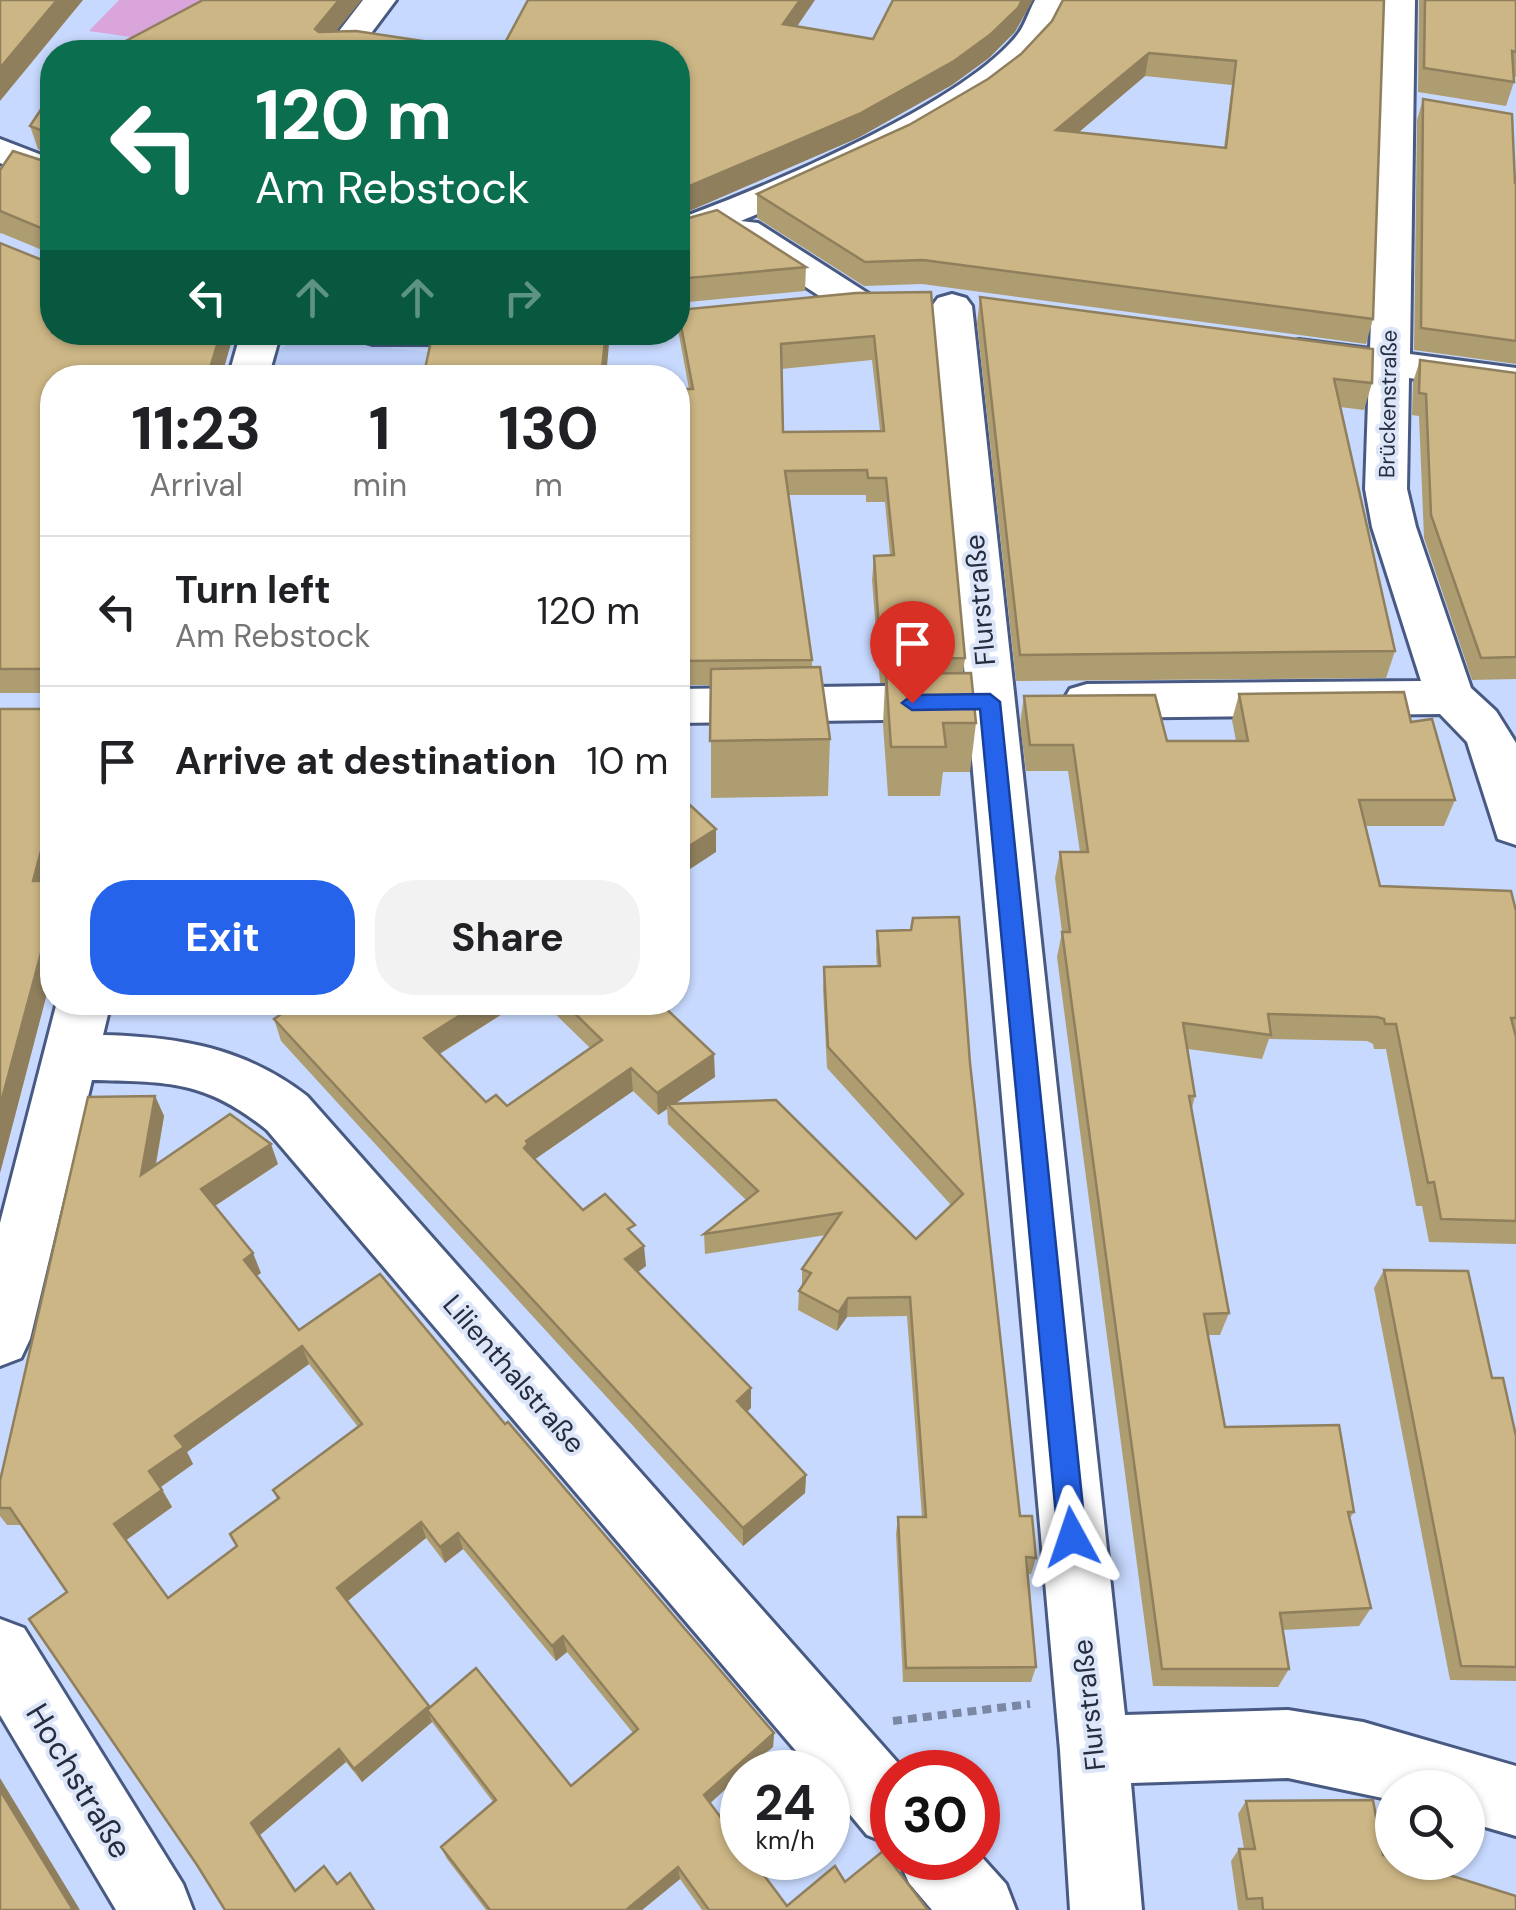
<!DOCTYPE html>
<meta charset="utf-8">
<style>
body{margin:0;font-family:"DM Sans",sans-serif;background:#f2f2f2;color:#202124;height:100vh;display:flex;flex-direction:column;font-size:38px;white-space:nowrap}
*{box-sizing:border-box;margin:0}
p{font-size:32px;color:#757577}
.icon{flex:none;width:55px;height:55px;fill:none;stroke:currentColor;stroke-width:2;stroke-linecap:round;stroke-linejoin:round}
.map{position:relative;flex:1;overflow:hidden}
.panel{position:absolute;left:40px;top:365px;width:650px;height:650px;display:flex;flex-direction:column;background:#fff;border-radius:40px;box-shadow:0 2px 8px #0004}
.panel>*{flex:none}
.banner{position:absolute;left:40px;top:40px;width:650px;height:305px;border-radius:40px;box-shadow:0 2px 8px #0004;background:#0b6e4f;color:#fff;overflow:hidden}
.fabs{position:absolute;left:1375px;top:1770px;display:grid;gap:20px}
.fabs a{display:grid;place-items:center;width:110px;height:110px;border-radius:50%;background:#fff;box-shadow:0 2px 8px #0004;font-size:50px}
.speed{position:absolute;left:720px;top:1750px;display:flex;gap:20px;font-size:50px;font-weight:700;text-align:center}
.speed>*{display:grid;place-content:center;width:130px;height:130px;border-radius:50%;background:#fff;box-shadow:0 2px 8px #0004;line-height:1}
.speed small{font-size:25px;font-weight:400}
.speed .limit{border:15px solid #d22;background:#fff;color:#111}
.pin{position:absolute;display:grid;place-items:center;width:85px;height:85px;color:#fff;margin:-102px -42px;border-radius:50% 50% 50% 0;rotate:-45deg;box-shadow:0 0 10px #0007}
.pin .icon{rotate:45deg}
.me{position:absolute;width:110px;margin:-55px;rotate:355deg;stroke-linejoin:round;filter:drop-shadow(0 0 8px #0008)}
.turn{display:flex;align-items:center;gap:35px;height:210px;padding:0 50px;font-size:45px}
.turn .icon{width:130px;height:130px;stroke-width:2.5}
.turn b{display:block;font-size:70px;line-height:85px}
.lanes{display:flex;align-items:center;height:95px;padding:0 50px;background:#0003;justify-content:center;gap:50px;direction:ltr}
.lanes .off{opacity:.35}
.eta{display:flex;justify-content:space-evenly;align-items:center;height:170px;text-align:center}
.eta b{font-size:60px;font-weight:700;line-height:70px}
.button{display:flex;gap:20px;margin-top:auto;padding:20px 50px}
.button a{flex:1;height:115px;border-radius:40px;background:#2563eb;color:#fff;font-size:40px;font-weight:700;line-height:115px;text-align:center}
.button a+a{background:#f2f2f2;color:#202124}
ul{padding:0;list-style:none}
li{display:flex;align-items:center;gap:30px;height:150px;padding:0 50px;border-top:2px solid #e0e0e0}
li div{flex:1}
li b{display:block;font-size:38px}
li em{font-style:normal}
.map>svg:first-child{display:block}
</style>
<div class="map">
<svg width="1516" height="1910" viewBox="0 0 1516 1910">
<rect width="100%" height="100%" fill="#c7d9fe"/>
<!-- built -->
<path fill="#b9cdf7" d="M309 339 437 353 432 377 270 378 275 353 293 341Z"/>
<!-- green -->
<path fill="#daa5db" d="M119 0H251L247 7 347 21 321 52H236L89 31Z"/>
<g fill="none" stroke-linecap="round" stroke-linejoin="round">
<defs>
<g id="minor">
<path d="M363 0H396L357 52H323Z"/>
<path d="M1035 0H1067C1060 16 1054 34 1042 48 983 119 827 185 741 221L758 223 869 294 874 302 869 310 855 314 841 310 732 239 726 231 730 225 678 243V219C763 188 964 104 1018 34 1025 25 1029 11 1035 0Z"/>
<path d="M1383 0H1415L1410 354 1516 368V392L1409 378 1407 489 1416 527 1471 688 1496 711 1516 743V845L1498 839 1467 742 1440 714 1087 718 1070 713 1063 701 1070 689 1087 684 1421 681 1372 527 1365 489 1369 373 1285 360 1279 352 1285 344 1299 340 1370 349Z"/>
<path d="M0 139 52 159V183L0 163Z"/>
<path d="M952 294 966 298 972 306 1125 1715 1288 1710 1363 1722 1516 1766V1836L1468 1822V1788H1392V1800L1288 1778 1131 1783 1142 1910H1070L1060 1750 968 715 954 719 678 723V689L954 685 966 689 932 306 938 298Z"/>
<path d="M241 332H281L268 378H228Z"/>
<path d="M354 332H516L511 340 497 344H373L359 340Z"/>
<path d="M57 1002H111L103 1035C180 1037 245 1048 307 1096L906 1772H892V1845L867 1835 828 1788V1772H814L267 1130C205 1080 168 1082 92 1080L30 1339 21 1358 0 1366V1223Z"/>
<path d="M0 1619 24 1628 183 1884 193 1910H116L0 1715Z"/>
<path d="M978 1853 1006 1884 1016 1910H932L909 1883 898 1858H978Z"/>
</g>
</defs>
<!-- minor casing -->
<use href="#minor" stroke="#485a82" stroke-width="6"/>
<!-- path -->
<path stroke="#7a88a4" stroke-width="8" stroke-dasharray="9 6" stroke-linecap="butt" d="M893 1721 1030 1704"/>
<!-- minor -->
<use href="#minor" fill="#fff" fill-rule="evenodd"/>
</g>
<!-- wall -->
<g fill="#af9d72" fill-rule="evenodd">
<path d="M1384 0 1373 319 1366 344 922 284 864 286 757 218V194L909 125 988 79 1021 54 1052 21ZM1145 76 1232 85 1224 148 1078 133Z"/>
<path d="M1419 0H1516V77L1513 76 1514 82 1506 106 1418 92Z"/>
<path d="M52 93V332H232L233 336 221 378H52L50 881H52V974L0 1173 45 709V693H0V243L47 262V252L1 233 0 234V170L47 162V154L38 149 30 126Z"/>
<path d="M1423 99 1516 183V364L1414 350 1417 120Z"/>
<path d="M678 221 806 267 805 291 678 303Z"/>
<path d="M931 292 965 658 963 673 976 723 970 772H943L940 796H888L883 724 885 683H880L872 580 874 556 890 555 885 502H866V495H788L812 660V667L830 739 828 796 711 798V685H678V546H679L682 474H678V389H689L679 335 678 310ZM872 360 880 431 783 432 781 369Z"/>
<path d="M980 297 1372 383 1364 410 1340 407 1395 651 1386 678 1016 681 977 323Z"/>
<path d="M1420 360 1516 373V679L1472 680 1424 538 1419 416 1412 415 1413 382Z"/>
<path d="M1239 694 1411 722 1455 800 1444 826H1365L1380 886 1516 911V1244L1429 1242 1422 1206H1416L1386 1049H1374L1373 1044 1367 1041 1269 1039 1262 1059 1188 1049 1195 1096 1192 1108 1229 1313 1220 1335H1208L1225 1427 1354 1512 1350 1518 1371 1608 1359 1626 1283 1630 1289 1669 1278 1687 1153 1686 1057 957 1062 932 1055 878 1060 852H1080L1068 771H1026L1020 723 1024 696 1167 741H1236L1232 720Z"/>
<path d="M877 931 970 1063 1020 1516 1036 1558 1031 1574H1027L1036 1667 1031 1682H903L896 1534 898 1517H922L907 1316 847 1317 837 1331 798 1310 799 1291 802 1287V1269L826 1235 705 1254 704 1234 746 1200 668 1124 667 1109 658 1115 633 1091 535 1159 583 1210 636 1237 646 1266 638 1272 751 1388V1408L747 1412 806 1475 805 1493 743 1546 281 1041 274 1019 376 1008 521 1002 440 1054 486 1102 507 1106 590 1048 543 1002H659L715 1077 676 1103 916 1239 951 1205 827 1068 823 989 824 967 877 966 876 952Z"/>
<path d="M119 1002H201L199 1011 124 1013Z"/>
<path d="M155 1096 164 1116 156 1165 278 1164 215 1206 261 1273 256 1276 299 1330 505 1424 774 1733 773 1747 742 1772 710 1803 787 1906 845 1882 928 1910H702L680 1879 642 1910H486L447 1859 441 1847 493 1802 432 1722 362 1782 346 1762 260 1835 296 1890 337 1884 374 1910H225L67 1592 22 1525H7L0 1516V1481ZM309 1364 358 1427 273 1490 277 1499 230 1534 237 1547 168 1598 126 1540 172 1507 161 1487 193 1464 187 1452ZM426 1538 445 1563 463 1549 556 1661 567 1652 633 1733 571 1786 429 1708 348 1601Z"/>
<path d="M1384 1270 1516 1436V1681L1450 1680 1374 1288Z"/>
<path d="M1246 1801 1383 1855 1516 1910H1238L1231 1861 1239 1849H1244L1238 1814Z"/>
</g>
<!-- shaded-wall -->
<g fill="#8f7f5d">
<path d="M57 0H83L0 101V68Z"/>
<path d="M339 0H362L319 52 315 29Z"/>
<path d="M800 0H815L783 47V24Z"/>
<path d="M1022 0H1033L1015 32 989 58 952 85 858 138 678 216V191Z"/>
<path d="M1149 53 1145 76 1053 154 1056 130Z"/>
<path d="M221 332H232L233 336 221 378H207Z"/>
<path d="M606 332H610L606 378H601Z"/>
<path d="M52 810V870L43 904 33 881Z"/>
<path d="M716 829V852L678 877V853Z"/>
<path d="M52 912V974L0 1173V1106Z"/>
<path d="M481 1002H521L429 1060 424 1038Z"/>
<path d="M714 1054 715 1077 670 1107 667 1104V1109L658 1115 657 1093Z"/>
<path d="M631 1068 633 1091 531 1162 524 1148 526 1141Z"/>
<path d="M155 1096 164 1116 150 1195 141 1175Z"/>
<path d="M271 1144 278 1164 210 1209 201 1189Z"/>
<path d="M644 1246 646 1266 627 1280 625 1259Z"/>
<path d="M253 1253 261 1273 252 1279 244 1260Z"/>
<path d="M848 1298 847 1317 837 1331 839 1312Z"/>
<path d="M302 1346 309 1364 187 1452 193 1464 159 1488 149 1471 175 1436Z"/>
<path d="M751 1388V1408L737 1420V1401Z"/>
<path d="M806 1475 805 1493 743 1546V1528Z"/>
<path d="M162 1490 172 1507 125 1541 114 1524Z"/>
<path d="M421 1522 426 1538 345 1603 337 1588Z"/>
<path d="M458 1533 463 1549 445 1563 440 1547Z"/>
<path d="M563 1636 567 1652 556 1661 552 1646Z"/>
<path d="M429 1706 434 1718 427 1710 432 1722 362 1782 354 1769Z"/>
<path d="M774 1733 773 1747 742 1772V1774L705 1808 704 1795Z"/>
<path d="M339 1749 346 1762 260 1835 304 1903 251 1823Z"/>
<path d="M0 1778 80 1910H73L0 1790Z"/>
<path d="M678 1867 680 1879 642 1910H626Z"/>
</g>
<!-- building -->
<g fill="#ccb685" stroke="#8f7f5d" stroke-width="2.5" fill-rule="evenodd">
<path d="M0 0H57L0 68Z"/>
<path d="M203 0H339L315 29 319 32 356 31 496 52H105Z"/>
<path d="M528 0H800L783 24 873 39 893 0H1022L1018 8 991 34 954 61 859 114 678 191V52H500Z"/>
<path d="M1063 0H1384L1373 319 923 260 865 262 757 194 909 125 988 79 1021 54 1052 21ZM1149 53 1236 61 1226 148 1056 130Z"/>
<path d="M1425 0H1516V52L1512 51 1514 82 1424 68Z"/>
<path d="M52 93V332H221L207 378H52V810L33 881H52V912L0 1106V709H45V669H0V243L47 262 46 230 0 211V170L13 151 47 162 48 133 30 126Z"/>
<path d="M1423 99 1512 114 1515 183H1516V341L1421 328Z"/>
<path d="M717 210 806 267 678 279V221Z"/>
<path d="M931 292 965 658 881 659 874 556 894 555 886 478H868L867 470 785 471 812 660 678 661V546H679L683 450H678V389H693L678 310 856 293ZM874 336 884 431 783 432 781 344Z"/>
<path d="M980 297 1373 349 1372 383 1334 379 1395 651 1020 655Z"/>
<path d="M433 332H606L601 378H423Z"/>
<path d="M1420 360 1516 373V657L1481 658 1431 515 1426 394 1419 393Z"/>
<path d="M820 667 830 739 710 741 711 669Z"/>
<path d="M971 673 976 723H943L946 747H891L886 674Z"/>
<path d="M1404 692 1411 722 1432 719 1455 800H1359L1380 886 1511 891 1516 911V1018H1511L1516 1037V1221L1441 1219 1434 1182 1428 1183 1396 1024H1385L1384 1019 1377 1017 1268 1014 1271 1035 1183 1023 1195 1096H1189L1229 1313 1204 1314 1225 1427 1339 1425 1354 1512H1348L1371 1608 1280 1613 1289 1669H1162L1062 932H1070L1060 852H1088L1073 745H1030L1024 696 1155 695 1167 741H1248L1239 694Z"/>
<path d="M678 794 716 829 678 853Z"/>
<path d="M959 917 970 1063 1020 1516H1032L1036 1558 1026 1557 1036 1667 906 1668 898 1517H926L910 1297 848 1298 839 1312 799 1291 811 1273 802 1269 841 1213 704 1234 758 1191 667 1104 776 1100 916 1239 963 1194 828 1047 824 967 880 966 877 931 911 930 913 918Z"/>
<path d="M299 1002H370L376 1008 384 1002H481L424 1038 486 1102 496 1095 507 1106 602 1040 563 1002H659L714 1054 657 1093 631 1068 526 1141 528 1144 524 1148 583 1210 605 1194 635 1225 628 1229 644 1246 625 1259 751 1388 737 1401 806 1475 743 1528 274 1019Z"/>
<path d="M155 1096 141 1175 230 1114 271 1144 201 1189 253 1253 244 1260 299 1330 380 1274 505 1424 508 1422 774 1733 704 1795 742 1846V1858H751L787 1906 835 1866 845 1882 883 1851 928 1910H709L678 1867 626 1910H490L441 1847 496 1800 427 1710 476 1668 571 1786 638 1729 563 1636 552 1646 458 1533 440 1547 421 1522 337 1588 429 1706 354 1769 339 1749 251 1823 295 1891 324 1866 337 1884 350 1873 374 1910H225L197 1865 29 1619 67 1592 10 1508H0V1481L88 1097ZM302 1346 362 1424 273 1490 279 1498 230 1534 237 1546 168 1598 114 1524 162 1490 149 1471 184 1447 175 1436Z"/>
<path d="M1384 1270 1468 1271 1492 1378H1503L1516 1436V1667L1461 1666Z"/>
<path d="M0 1790 73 1910H0Z"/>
<path d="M1373 1800 1383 1855 1392 1858V1862H1408L1516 1896V1910H1263L1262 1898 1247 1899 1239 1849H1255L1246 1801Z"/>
</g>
<!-- route -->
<path fill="#2563eb" stroke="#184099" stroke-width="2.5" d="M990 694 1000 702 1086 1537 1082 1547 1072 1551 1062 1547 1058 1537 980 709 912 710 902 703 912 695Z"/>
<g text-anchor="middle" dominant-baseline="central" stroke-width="8" stroke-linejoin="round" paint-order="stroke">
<!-- far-street labels -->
<g font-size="22" fill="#252d3f" stroke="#dde6f9">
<text transform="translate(1388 404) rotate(-89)">Brückenstraße</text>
</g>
<!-- street labels -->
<g font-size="28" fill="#252d3f" stroke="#dde6f9">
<text transform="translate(980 600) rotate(-95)">Flurstraße</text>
<text transform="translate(514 1374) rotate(49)">Lilienthalstraße</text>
<text transform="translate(1089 1705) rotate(-96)">Flurstraße</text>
</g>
<!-- near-street labels -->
<g font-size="32" fill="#252d3f" stroke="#dde6f9">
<text transform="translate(79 1781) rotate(59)">Hochstraße</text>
</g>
</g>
</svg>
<div class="fabs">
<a><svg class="icon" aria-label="search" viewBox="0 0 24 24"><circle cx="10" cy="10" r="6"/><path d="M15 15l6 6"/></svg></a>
</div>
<div class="speed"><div>24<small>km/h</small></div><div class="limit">30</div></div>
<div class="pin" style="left:912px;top:703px;background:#d93025"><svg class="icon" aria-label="arrive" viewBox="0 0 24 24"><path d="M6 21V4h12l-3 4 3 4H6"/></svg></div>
<svg class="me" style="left:1072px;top:1537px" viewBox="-20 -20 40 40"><path d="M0-17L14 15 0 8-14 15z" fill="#2563eb" stroke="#fff" stroke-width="4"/></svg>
<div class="banner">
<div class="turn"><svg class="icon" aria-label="left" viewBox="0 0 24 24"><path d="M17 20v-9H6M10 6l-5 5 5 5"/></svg><div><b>120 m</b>Am Rebstock</div></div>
<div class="lanes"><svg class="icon" aria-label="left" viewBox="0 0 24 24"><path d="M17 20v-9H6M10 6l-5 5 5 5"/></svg><svg class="icon off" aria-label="ahead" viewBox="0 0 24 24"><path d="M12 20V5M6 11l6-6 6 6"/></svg><svg class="icon off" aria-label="ahead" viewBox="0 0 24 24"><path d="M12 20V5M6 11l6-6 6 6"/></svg><svg class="icon off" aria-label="right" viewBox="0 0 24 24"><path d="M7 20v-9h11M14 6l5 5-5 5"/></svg></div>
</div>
<section class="panel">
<div class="eta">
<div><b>11:23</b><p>Arrival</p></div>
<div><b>1</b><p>min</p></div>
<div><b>130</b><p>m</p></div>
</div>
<ul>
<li><svg class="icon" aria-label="left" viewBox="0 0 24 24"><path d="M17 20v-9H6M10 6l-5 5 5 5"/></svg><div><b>Turn left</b><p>Am Rebstock</p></div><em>120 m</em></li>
<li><svg class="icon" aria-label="arrive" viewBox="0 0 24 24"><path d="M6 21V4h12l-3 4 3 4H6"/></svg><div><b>Arrive at destination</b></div><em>10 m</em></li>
</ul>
<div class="button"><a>Exit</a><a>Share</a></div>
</section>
</div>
